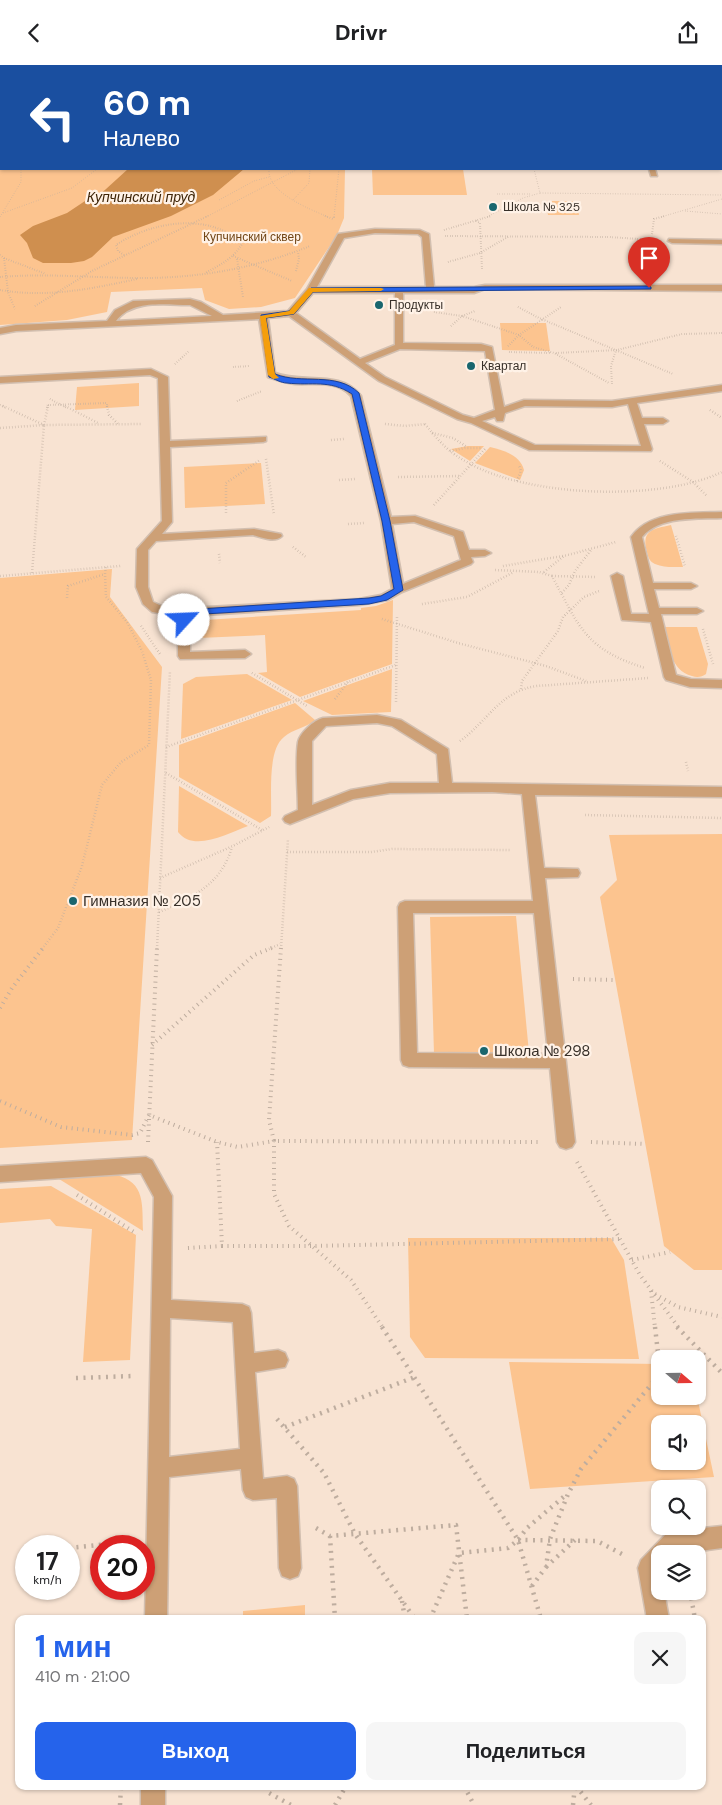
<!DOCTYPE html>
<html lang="ru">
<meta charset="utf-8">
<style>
body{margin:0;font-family:"DM Sans",sans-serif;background:#f6f6f6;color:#202124;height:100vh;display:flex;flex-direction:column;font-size:19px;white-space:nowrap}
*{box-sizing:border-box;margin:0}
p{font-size:16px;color:#757577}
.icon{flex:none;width:28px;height:28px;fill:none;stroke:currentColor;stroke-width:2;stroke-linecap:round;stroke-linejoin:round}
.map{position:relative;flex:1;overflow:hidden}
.details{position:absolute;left:15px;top:1550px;width:691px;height:175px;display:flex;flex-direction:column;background:#fff;border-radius:10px;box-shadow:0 1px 4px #0004}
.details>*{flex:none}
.banner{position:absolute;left:0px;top:0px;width:722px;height:105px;box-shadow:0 1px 4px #0004;background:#1a4fa0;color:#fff;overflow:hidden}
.needle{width:32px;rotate:110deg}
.buttons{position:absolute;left:651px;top:1285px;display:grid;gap:10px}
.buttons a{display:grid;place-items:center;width:55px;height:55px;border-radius:10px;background:#fff;box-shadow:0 1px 4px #0004;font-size:25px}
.speed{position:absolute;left:15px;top:1470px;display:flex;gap:10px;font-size:25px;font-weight:700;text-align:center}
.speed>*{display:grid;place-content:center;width:65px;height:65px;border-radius:50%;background:#fff;box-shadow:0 1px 4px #0004;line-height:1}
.speed small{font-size:12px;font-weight:400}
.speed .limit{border:8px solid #d22;background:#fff;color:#111}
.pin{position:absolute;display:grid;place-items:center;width:42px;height:42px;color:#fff;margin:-51px -21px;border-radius:50% 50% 50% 0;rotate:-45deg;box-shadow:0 0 5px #0007}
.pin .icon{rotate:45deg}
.me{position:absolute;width:55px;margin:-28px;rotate:65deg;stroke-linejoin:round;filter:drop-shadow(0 0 4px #0008)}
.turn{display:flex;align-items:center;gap:18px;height:105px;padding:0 20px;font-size:22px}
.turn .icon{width:65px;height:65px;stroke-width:2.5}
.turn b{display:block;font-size:35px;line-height:42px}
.round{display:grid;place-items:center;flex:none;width:52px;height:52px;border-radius:10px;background:#f6f6f6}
.overview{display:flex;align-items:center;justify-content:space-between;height:85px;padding:0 20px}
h1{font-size:30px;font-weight:700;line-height:38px;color:#2563eb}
.button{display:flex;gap:10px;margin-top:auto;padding:10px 20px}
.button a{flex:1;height:58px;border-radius:10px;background:#2563eb;color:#fff;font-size:20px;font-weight:700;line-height:58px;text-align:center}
.button a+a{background:#f6f6f6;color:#202124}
header{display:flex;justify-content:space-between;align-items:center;height:65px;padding:0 20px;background:#fff;font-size:22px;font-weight:700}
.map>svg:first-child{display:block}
</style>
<header><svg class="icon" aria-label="back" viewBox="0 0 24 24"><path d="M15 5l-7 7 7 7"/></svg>Drivr<svg class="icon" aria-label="share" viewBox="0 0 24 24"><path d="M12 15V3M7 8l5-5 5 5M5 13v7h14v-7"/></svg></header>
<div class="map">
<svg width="722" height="1740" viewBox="0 0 722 1740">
<rect width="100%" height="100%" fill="#f8e3d2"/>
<!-- green -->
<g fill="#fcc48f" fill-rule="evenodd">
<path d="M0 0 185 1H1V104H345L344 153 337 170 295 233 261 242 229 244 205 235 202 223 111 227 107 247 67 255 0 260Z"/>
<path d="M372 104H463L467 130H373Z"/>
<path d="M546 136H576L579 150H548Z"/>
<path d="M500 258H546L550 286 502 285Z"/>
<path d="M139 318V341L75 345 77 322Z"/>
<path d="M468 381H484L470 396 451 384Z"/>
<path d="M490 382C503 385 520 390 524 405L520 415 475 398Z"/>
<path d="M261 398 265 439 185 443 184 402Z"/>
<path d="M671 460 683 502C674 502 664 503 655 499 650 497 648 492 647 487 641 465 653 464 671 460Z"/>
<path d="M112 504 110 532 162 602 132 1075 0 1083V513Z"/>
<path d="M393 535 392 599 300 632 258 608 267 607 265 570 199 573 194 568 196 560 205 555 361 545V543L376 541Z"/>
<path d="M664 562H697L708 599 706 609C702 612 697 613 692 611 670 605 669 581 664 562Z"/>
<path d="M392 604 391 647 332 650 303 636Z"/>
<path d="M247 609 292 635 181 674 183 619 196 612Z"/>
<path d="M295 638 315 655C306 663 293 664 284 672 267 685 272 730 271 751L260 758 179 712V680Z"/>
<path d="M179 721 248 761C228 768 194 788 178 767Z"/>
<path d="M722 769V1205H694L664 1181 600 832 617 815 609 770Z"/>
<path d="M516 851 529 988 434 989 430 852Z"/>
<path d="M116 1110C146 1117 142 1141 143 1166L59 1114Z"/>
<path d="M51 1121 136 1170 130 1295 83 1297 92 1164 56 1161 50 1154 0 1158V1124Z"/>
<path d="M408 1173H611L624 1195 639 1294 425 1293 410 1272Z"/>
<path d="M509 1297 660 1299V1331H697L714 1412 530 1424ZM660 1359H698V1396H660Z"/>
<path d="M305 1540V1554H243V1546Z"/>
</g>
<!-- water -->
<path fill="#cf8f4f" d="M128 104H244L213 130 171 151 113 172 92 192 84 196 71 198H43L33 193 27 178 20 170 33 161 67 148 85 136 95 134Z"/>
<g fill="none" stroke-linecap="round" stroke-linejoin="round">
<defs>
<g id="minor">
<rect x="566" y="0" width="6" height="1"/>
<rect x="721" y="13" width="1" height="4"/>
<path d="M722 28V33H721V28Z"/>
<rect x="721" y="67" width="1" height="4"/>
<path d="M649 104H655L657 111H651Z"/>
<path d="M375 164 420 165 429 169 434 222H474L485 220H722V226L485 224 474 228H403V278L481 279 492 282 504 342 524 335 612 336 722 320V326L637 338 642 353H663L668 356 663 359H644L652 384 651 386 529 385 471 358 457 354 379 316 289 251 268 253 275 308C303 319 341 304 361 331L391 452 415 451 463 467 469 485H485L491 488 485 491 471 492 473 497 471 499 402 527 388 535 359 540 190 551V587L245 585 251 589 245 593 180 594 178 591V551L152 547 143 539 136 522 137 484 162 456 158 313 150 310 0 318V312L151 304 168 312 170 376 266 372V376L263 377 170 382 172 457 162 469 254 464 281 469 282 471C275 478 263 473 253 470L156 476 148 485V522L153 537 168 544 359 534 381 530 392 524 381 456 351 331C338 315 314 320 295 319 285 318 277 315 268 312L259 254 16 266 0 269V263L16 260 107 256 115 245 133 236 190 234 201 237 223 250 288 246 307 224 338 169ZM375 168 418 169 422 172 426 222H317L344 173ZM313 228H395V280L360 294 296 248ZM190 240 212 251 116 256C132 234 166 240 190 240ZM400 284 485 286 495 345 474 353 463 350 385 312 365 298ZM628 339 641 381 535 380 482 356 495 352 497 356H503L505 348 525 341 612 342ZM414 457 454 471 461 495 403 519 392 459Z"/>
<path d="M669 174 722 175V179L672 178 668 176Z"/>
<path d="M722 447V453C697 454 659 451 642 472L653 518H691L697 521 691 524H654L659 543H697L703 546 697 549H661L676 610 691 614 722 615V623L690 622 666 615 664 612 651 557 622 555 611 511 617 508 623 511 631 549H649L631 472C650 445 692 448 722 447Z"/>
<path d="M377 650 401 655 448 684 452 718 722 722V732L535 730 544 803 578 804 580 808 578 812 545 813 575 1077 572 1082 566 1084 560 1082 557 1077 550 1003 409 1002 403 1000 401 995 398 842 400 838 405 836H533L522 729 492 727 390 728 353 734 290 759 285 757 283 754 285 751 298 745C298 726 295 696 298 677 300 668 314 655 323 653ZM377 658 392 661 437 689 439 718H390L351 725 312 740V676L326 661ZM413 848H534L548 989 417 988Z"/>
<path d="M146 1092 152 1095 172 1131 171 1235 242 1239 249 1242 251 1248 254 1288 278 1285 285 1288 288 1295 285 1302 255 1307 263 1414 287 1411 294 1414 297 1421 301 1503 298 1511 290 1514 282 1511 279 1503 277 1433 253 1435 246 1432 243 1425 241 1404 169 1412 167 1554H145L154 1132 141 1108 0 1117V1101ZM170 1253 233 1257 240 1384 169 1392Z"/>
<path d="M722 1461V1483L678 1489H660V1526H664L669 1554H647L638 1503 641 1495 666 1469 674 1466Z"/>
<rect x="141" y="1721" width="24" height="19"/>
</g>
</defs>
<!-- minor casing -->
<use href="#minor" stroke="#d2bfb0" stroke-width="3"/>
<!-- path-far4 -->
<g stroke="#bead9f" stroke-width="1" stroke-dasharray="0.5 2" stroke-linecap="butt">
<path d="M90 0 94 1"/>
<path d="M174 0 178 1"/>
<path d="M661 0 673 1"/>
<path d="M62 1 68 0"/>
<path d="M620 1 624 0"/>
<path d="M0 21 1 23"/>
<path d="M0 62 1 64"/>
<path d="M721 98 722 100"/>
<path d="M97 104H108"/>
<path d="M269 104C267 128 310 144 328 152"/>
<path d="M534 104 540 128 722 130"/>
<path d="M497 129H530"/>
<path d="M219 135 254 116 269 112"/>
<path d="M293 135 309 118 310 104"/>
<path d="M685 146 722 149"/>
<path d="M3 148 72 123 97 104"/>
<path d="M0 152 21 117V104"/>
<path d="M206 152 298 104"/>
<path d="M334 152 339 104"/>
<path d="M487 152 523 133 540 128"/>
<path d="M661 152 722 134"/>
</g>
<!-- path-far3 -->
<g stroke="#bead9f" stroke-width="2" stroke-dasharray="0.5 2" stroke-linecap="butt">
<path d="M325 151 333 154"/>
<path d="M334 153V151"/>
<path d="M476 156 480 158 482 204"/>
<path d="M444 165 491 151"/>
<path d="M652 169 654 154 665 151"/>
<path d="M445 171 609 172 654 175"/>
<path d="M0 190 4 193 8 227 15 244"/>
<path d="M124 190 118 186 116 180C150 157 210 146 242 179 233 194 220 200 205 208"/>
<path d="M233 191 292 216"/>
<path d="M4 193 46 209"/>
<path d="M237 194 243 232"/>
<path d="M448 197 480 188 508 172"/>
<path d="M296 206 299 194 298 187"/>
<path d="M0 212C47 208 94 213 142 213 200 213 256 203 310 181"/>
<path d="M0 225C47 233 91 224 137 214"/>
<path d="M35 241 92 206 208 151"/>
<path d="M518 242 539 253 673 309"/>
<path d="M434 247 462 251 519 270 533 282 554 288 609 318"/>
<path d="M451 261 462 251 475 246"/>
<path d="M508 281 519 270 561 242"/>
<path d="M509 287 550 288"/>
<path d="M556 288 617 285 682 269 722 268"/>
<path d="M175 299 189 286"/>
<path d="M233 302 250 301"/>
<path d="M612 319 611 301 616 285"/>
<path d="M50 334 67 343"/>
<path d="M237 336 262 326"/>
<path d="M0 340 6 343"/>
<path d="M48 340 107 338V343"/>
<path d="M47 343 48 339"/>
</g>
<!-- path-far2 -->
<g stroke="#bead9f" stroke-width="2.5" stroke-dasharray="0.5 2.5" stroke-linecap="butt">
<path d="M3 341 44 360 142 359"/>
<path d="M65 341 98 358"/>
<path d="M107 341 109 350 118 359"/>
<path d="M710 345 722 353"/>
<path d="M385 359 405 361 426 359"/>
<path d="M425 359C437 374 449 388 467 397 526 432 660 437 722 407"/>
<path d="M44 360 48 341"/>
<path d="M0 363 44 360 32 508"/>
<path d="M432 368 453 373 467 382"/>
<path d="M331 375 344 374"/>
<path d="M450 386 465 383H481"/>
<path d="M266 394 274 450"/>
<path d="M660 396 693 417 707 431"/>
<path d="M398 412 460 411"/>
<path d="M339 415 355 414"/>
<path d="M517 416 521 406 519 400"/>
<path d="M434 440 485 384"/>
<path d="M226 448V418L260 395"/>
<path d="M348 459 364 458"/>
<path d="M676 471 685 501"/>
<path d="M293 482 306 492"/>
<path d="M219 489 220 498"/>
<path d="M503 501 563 491"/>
<path d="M495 505 539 507 552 511C580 563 585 584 645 603"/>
<path d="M544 507 564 491 616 477"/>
<path d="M0 511 121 501"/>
<path d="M552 511 596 512"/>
<path d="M562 528 569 520 575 506 591 485"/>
<path d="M67 533 68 521 105 509 106 501"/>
<path d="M422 539 467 532 512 508"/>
<path d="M382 554 458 578 546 601 586 616"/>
<path d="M141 561 160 589"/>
<path d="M703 564 713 599"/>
<path d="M252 608 307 641"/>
<path d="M521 624 522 616 558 566 563 552 584 532 599 526"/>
<path d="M335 634 348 617"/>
<path d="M396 637 397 550"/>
<path d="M460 676C488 656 500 626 537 621L649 613"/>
<path d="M166 682 396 600"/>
<path d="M686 697 688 706"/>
<path d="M166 708 262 765"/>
<path d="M585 750 722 753"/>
<path d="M287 787H371L392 784 511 785"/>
<path d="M160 813 233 781 269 762"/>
<path d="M159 847C193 832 221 820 232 782"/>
<path d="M42 884 58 863 82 801 102 720 121 697 149 680 151 615 142 586 127 557 106 532 105 509"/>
<path d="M157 884 170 606"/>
<path d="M269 884 280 879"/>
<path d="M281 884 288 774"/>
</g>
<!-- path-far1 -->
<g stroke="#bead9f" stroke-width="4" stroke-dasharray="1 4.5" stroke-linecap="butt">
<path d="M281 883 269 1055 274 1076 540 1077"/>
<path d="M573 914 615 915"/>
<path d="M0 943 12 923 43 883"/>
<path d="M152 980 254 890 272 883"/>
<path d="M0 1036 61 1062 132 1070 140 1068 149 1050 217 1077 238 1082 274 1076V1129L289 1161 351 1215 383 1263"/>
<path d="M148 1077 157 883"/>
<path d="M591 1077 645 1079"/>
<path d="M577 1097 640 1210 679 1263"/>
<path d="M77 1130 137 1169"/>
<path d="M222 1181H312L619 1174"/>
<path d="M188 1183 222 1181 217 1077"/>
<path d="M632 1195 670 1187"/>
<path d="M651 1226 655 1263"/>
<path d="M655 1229 678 1242 722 1252"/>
</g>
<!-- path -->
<g stroke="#bead9f" stroke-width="4.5" stroke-dasharray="2 5.5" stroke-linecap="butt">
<path d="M382 1262 518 1475 541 1554"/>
<path d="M655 1262 660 1305"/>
<path d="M677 1262 722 1308"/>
<path d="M76 1313 133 1311"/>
<path d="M277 1354 324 1408 355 1469 415 1554"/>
<path d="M285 1362 415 1312"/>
<path d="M316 1463 330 1471 456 1460 467 1554"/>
<path d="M330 1471 335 1554"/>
<path d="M518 1475 597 1476 624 1490"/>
<path d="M69 1483 128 1477"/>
<path d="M546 1502 575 1475"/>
<path d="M532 1521 546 1502 550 1474 568 1429 581 1404 660 1309"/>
<path d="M690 1526 695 1554"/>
<path d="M402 1536 405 1554"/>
<path d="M430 1554 459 1488 508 1483 518 1475 527 1463 567 1429"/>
<path d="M702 1590 703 1594"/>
<path d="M267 1721 269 1728 291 1740"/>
<path d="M464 1721 474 1740"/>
<path d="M564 1721H572"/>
<path d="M576 1721 591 1740"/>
<path d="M120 1740 121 1721"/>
<path d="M335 1740 346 1721"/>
<path d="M573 1740 575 1721"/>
</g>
<!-- minor -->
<use href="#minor" fill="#cda076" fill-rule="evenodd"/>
</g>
<!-- route -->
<path fill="#2563eb" stroke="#184099" d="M649 221 651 222V224L313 227 294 249 266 253 275 309C302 320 336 306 359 328L390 456 403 525 387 535 369 539 188 550 187 557H180L179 548 184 545 369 533 381 531 394 524 382 456 352 329C329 314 312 321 287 318 281 318 275 314 269 312L261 250 289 246 311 223Z"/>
<!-- slow -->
<path fill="#f59e0b" d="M309 223H381L384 224 381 226 313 227 294 249 266 253 275 309 279 313 273 314 268 310 260 251 289 246Z"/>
<!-- markers -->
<g fill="#19666e" stroke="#fff2e7" stroke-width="2">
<circle cx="493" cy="142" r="5"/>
<circle cx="379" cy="240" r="5"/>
<circle cx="471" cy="301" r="5"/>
<circle cx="73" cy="836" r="5"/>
<circle cx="484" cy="986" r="5"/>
</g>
<g text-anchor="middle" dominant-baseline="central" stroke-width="4.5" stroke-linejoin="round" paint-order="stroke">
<!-- far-poi labels -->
<g font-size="12" fill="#383029" stroke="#fff2e7" text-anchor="start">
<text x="503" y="142">Школа № 325</text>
<text x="389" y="240">Продукты</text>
<text x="481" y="301">Квартал</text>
</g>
<!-- far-park labels -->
<g font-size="12" fill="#724616" stroke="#fff2e7">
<text x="252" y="172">Купчинский сквер</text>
</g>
<!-- far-water labels -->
<g font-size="14" font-style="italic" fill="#3f2508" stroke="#fff2e7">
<text x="141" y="132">Купчинский пруд</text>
</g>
<!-- poi labels -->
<g font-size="15" fill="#383029" stroke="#fff2e7" text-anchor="start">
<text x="83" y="836">Гимназия № 205</text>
<text x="494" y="986">Школа № 298</text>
</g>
</g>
</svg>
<div class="buttons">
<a><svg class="needle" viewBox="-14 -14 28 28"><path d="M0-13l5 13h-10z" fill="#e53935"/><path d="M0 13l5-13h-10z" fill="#757577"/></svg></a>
<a><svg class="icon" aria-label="sound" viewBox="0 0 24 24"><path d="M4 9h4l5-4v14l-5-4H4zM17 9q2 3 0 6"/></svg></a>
<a><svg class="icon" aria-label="search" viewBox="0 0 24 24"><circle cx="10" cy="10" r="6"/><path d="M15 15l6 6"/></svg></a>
<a><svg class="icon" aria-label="layers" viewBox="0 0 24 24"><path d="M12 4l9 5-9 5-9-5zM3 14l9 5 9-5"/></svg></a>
</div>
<div class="speed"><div>17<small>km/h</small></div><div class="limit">20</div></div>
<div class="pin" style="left:649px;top:223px;background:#d93025"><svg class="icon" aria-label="arrive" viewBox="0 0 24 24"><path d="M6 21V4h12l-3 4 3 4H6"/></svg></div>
<svg class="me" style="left:184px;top:555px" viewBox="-20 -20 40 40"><circle r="19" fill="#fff"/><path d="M0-13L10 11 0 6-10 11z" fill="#2563eb"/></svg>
<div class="banner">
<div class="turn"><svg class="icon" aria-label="left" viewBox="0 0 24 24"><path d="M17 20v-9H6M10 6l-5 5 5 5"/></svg><div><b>60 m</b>Налево</div></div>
</div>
<section class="details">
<div class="overview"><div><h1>1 мин</h1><p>410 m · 21:00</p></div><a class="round"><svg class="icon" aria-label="close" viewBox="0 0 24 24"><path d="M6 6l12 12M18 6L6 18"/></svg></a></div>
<div class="button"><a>Выход</a><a>Поделиться</a></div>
</section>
</div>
